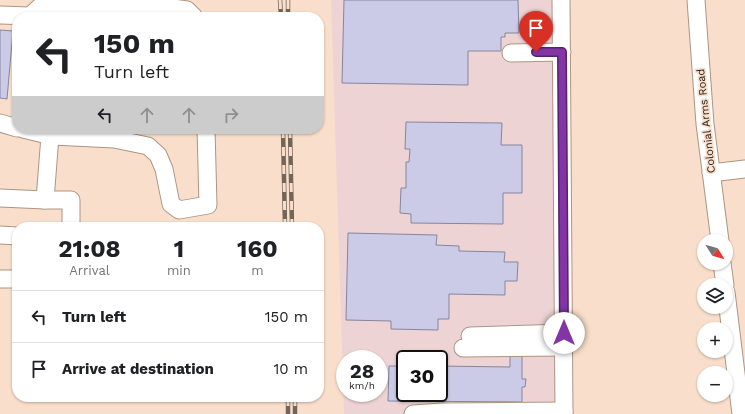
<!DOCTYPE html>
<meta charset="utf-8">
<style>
body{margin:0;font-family:"Work Sans",sans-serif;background:#f6f6f6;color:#202124;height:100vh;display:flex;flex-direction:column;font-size:15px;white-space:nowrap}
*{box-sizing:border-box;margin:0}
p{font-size:13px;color:#757577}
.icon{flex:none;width:22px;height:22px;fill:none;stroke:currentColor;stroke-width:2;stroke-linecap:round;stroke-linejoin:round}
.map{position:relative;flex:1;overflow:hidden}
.sheet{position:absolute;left:12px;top:222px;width:312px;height:180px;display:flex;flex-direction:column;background:#fff;border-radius:16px;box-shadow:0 1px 3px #0004}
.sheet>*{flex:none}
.top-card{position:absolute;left:12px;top:12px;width:312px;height:122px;border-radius:16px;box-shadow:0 1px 3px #0004;background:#fff;color:#202124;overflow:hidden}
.needle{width:26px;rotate:127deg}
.buttons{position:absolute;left:697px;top:234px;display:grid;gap:8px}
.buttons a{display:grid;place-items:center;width:36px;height:36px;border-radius:50%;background:#fff;box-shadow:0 1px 3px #0004;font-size:20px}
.speed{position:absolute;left:336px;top:350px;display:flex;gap:8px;font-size:20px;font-weight:700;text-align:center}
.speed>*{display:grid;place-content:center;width:52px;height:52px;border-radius:50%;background:#fff;box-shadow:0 1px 3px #0004;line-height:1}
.speed small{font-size:10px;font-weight:400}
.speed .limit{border:2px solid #111;border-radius:6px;background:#fff;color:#111}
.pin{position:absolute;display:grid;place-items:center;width:34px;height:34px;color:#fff;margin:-41px -17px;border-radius:50% 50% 50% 0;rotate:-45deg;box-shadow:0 0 4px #0007}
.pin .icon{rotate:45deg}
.me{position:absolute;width:44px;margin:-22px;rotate:0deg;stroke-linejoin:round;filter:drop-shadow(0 0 3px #0008)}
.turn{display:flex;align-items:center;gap:14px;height:84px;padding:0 16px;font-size:18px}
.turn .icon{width:52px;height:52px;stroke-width:2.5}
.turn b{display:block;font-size:28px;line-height:34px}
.lanes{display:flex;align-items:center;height:38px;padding:0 16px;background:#0003;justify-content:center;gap:20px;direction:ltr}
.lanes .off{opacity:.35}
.eta{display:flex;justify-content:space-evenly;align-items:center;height:68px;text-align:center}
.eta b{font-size:24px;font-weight:700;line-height:28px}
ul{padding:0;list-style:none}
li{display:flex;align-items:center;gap:12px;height:52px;padding:0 16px;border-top:1px solid #e0e0e0}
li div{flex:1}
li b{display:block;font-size:15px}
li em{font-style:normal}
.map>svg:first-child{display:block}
</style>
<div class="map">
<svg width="745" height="414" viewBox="0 0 745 414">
<rect width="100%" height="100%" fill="#f9dfcb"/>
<!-- industrial -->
<path fill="#eed3d4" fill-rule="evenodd" d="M331 0H552L559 414H344ZM345 359H379V393H345ZM405 359H439V393H405Z"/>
<!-- building -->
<g fill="#cbcbe8" stroke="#85859f">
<path d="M344 0H518L519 33H505V37H501V51H468V85L342 83Z"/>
<path d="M54 13 106 17H54Z"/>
<path d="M0 30 13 31 7 99 0 98Z"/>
<path d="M406 122 502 123 501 145H522V193H503V224L411 223V214L400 213 401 188H406V162H409L410 149H405Z"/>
<path d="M348 233 437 235 436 245 459 246V251L505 252 504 262H518L517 281H505V295L449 294V319H438V330L391 329V321L346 320Z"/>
<path d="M510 356H522V379H526L525 387H522V402L388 401 389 366H405V393H439V366L510 367Z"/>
</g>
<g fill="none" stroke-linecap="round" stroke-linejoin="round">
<defs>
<g id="minor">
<path d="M561 0 564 414"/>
<path d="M696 0 705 124 720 241"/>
<path d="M0 15 30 16 41 6H119L173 8 187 10 194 17"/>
<path d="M511 53 562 52"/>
<path d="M0 123 17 128"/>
<path d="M23 129 52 136 114 139 148 146 158 155 164 169 171 204 179 210 208 205 206 129"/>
<path d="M50 136 45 200H71V227"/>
<path d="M711 173 745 169"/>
<path d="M0 198 45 200"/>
<path d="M0 235 17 236"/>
<path d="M722 263 725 285"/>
<path d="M0 279H17"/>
<path d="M726 292 741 414"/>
<path d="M470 336 564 333"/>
<path d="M463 348 564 347"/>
<path d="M413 414 442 412 564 411"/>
</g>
</defs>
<!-- minor casing -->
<use href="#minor" stroke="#ad9583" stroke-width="19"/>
<!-- minor -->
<use href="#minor" stroke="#fff" stroke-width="17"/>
<defs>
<g id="rail">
<path d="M280 0 281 17"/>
<path d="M288 0V17"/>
<path d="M283 129 285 227"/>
<path d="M290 129 292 227"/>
<path d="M288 397V414"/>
<path d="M295 397V414"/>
</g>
</defs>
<!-- rail casing -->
<use href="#rail" stroke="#736458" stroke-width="4.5"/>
<!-- rail -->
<use href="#rail" stroke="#f9dfcb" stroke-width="3" stroke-dasharray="9" stroke-linecap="butt"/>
</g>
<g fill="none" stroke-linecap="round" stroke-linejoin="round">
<defs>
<path id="route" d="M536 52H562L564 333"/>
</defs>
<!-- route casing -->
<use href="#route" stroke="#55226b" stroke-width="10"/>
<!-- route -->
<use href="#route" stroke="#8335a5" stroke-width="7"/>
</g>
<g text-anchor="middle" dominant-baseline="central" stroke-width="3.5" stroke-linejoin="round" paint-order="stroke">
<!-- street labels -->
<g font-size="11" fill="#2c231b" stroke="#f9dfcb">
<text transform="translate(706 121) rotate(-96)">Colonial Arms Road</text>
</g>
</g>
</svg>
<div class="buttons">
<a><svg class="needle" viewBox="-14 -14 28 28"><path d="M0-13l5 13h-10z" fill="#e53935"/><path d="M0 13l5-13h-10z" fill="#757577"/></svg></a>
<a><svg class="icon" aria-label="layers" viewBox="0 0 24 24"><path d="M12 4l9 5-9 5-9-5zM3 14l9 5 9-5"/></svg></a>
<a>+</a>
<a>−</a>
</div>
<div class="speed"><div>28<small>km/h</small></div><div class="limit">30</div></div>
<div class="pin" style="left:536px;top:52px;background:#d93025"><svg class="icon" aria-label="arrive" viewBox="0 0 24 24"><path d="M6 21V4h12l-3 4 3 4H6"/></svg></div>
<svg class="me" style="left:564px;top:333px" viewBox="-20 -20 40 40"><circle r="19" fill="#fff"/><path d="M0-13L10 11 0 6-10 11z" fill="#8335a5"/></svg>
<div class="top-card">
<div class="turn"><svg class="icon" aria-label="left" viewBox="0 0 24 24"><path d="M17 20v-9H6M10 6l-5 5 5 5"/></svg><div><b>150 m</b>Turn left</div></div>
<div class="lanes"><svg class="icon" aria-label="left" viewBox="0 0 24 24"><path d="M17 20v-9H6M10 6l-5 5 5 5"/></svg><svg class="icon off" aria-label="ahead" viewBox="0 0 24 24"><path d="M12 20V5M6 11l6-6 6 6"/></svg><svg class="icon off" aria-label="ahead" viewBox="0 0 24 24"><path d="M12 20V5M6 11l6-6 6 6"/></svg><svg class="icon off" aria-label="right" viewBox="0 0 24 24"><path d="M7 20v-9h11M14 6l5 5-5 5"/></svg></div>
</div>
<section class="sheet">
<div class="eta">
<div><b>21:08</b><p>Arrival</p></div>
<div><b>1</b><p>min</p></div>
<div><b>160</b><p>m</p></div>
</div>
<ul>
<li><svg class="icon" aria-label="left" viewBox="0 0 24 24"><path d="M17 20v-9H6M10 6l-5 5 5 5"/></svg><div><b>Turn left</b></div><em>150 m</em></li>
<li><svg class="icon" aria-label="arrive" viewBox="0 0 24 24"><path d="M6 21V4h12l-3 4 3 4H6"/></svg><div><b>Arrive at destination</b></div><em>10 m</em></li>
</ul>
</section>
</div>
